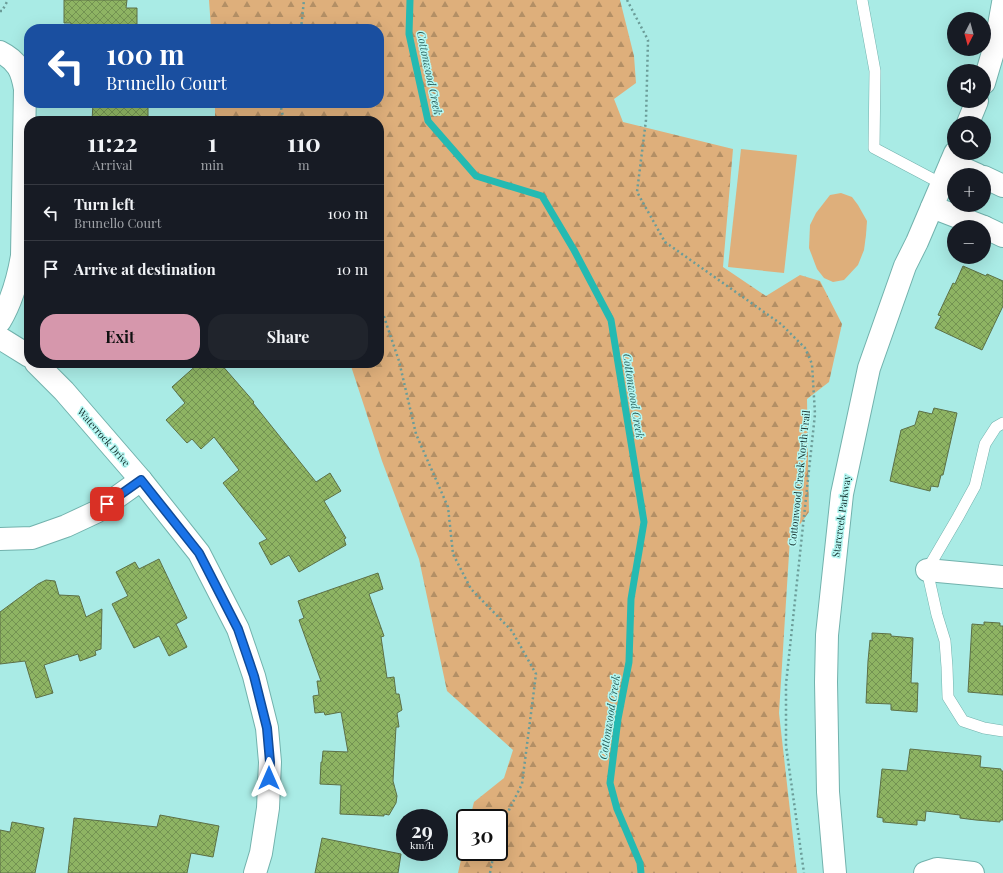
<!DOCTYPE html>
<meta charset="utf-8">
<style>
body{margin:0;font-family:"Playfair Display",serif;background:#20242c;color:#f1f3f6;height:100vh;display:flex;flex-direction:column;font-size:15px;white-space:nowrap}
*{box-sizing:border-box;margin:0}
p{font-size:13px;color:#9ea1a6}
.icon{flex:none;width:22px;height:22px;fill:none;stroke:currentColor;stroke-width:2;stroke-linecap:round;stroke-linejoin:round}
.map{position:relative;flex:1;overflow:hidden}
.drawer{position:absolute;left:24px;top:116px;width:360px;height:252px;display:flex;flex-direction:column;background:#171b24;border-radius:16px;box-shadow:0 4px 16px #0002}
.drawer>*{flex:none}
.top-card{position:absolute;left:24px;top:24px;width:360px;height:84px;border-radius:16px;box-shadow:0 4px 16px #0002;background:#1a4fa0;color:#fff;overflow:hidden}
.needle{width:26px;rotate:186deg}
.fabs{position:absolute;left:947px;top:12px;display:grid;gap:8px}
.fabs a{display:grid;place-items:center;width:44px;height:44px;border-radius:50%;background:#171b24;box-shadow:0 4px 16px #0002;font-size:20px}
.speed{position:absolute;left:396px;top:809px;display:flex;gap:8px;font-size:20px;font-weight:700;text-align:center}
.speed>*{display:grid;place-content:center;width:52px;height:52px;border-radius:50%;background:#171b24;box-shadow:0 4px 16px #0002;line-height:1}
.speed small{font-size:10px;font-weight:400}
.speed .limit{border:2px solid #111;border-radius:6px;background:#fff;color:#111}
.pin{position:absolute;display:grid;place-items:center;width:34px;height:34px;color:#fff;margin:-17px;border-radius:8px;box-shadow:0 2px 6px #0006}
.me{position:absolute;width:44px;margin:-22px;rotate:0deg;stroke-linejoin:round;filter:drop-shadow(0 0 3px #0008)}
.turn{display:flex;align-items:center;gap:14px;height:84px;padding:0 16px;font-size:18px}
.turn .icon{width:52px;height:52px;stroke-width:2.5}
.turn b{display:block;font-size:28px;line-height:34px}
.eta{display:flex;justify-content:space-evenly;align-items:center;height:68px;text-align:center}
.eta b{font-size:24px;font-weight:700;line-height:28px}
.button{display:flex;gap:8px;margin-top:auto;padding:8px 16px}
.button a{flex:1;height:46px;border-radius:16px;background:#d697ac;color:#111;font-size:16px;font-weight:700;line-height:46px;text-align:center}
.button a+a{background:#20242c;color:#f1f3f6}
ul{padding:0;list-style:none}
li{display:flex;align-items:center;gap:12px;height:56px;padding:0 16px;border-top:1px solid #363941}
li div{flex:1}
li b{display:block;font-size:15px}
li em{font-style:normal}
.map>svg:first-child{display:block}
</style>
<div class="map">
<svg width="1003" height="873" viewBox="0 0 1003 873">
<defs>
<pattern id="forest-firs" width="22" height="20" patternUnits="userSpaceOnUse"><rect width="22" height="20" fill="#deaf7b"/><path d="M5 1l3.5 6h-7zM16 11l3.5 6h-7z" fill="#b38f65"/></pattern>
<pattern id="building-cross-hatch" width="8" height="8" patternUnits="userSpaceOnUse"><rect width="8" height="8" fill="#8eb463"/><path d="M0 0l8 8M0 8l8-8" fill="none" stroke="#739352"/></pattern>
</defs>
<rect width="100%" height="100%" fill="#a9ebe5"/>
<!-- green -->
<g fill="#deaf7b">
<path d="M741 149 797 155 784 273 728 267Z"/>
<path d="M841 193 852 197 858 205 867 221 866 235 864 250 858 265 844 280 833 282 824 278 817 269 809 248 810 225 816 213 830 195Z"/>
</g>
<!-- forest -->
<path fill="url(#forest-firs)" d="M209 0H620L634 56 636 83 614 99 623 122 733 149 723 267 766 296 800 275 820 281 842 324 829 382 807 399 809 512 790 538 779 713 797 873H458L465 842V852H499V818H470L474 802 504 778 513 750 447 691 419 559 382 461 350 363H379V121H215V103H379V29H211Z"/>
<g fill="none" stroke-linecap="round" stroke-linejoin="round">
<!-- stream -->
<path stroke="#24bab2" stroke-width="7" d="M410 0 409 34 428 121 476 176 542 196 574 250 611 320 644 522 631 599 629 662 618 719 610 783 617 809 640 863 641 873"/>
</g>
<!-- building -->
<g fill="url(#building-cross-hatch)" stroke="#5c7047">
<path d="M64 0H127L126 8H137V29H71V23H64Z"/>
<path d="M93 103H148V121H92Z"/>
<path d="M963 266 986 276 987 274 1003 281V306L982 350 935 328 941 316 938 315 953 283 955 284Z"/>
<path d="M199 363H220L254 402 253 403 316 482 330 473 341 491 324 501 346 538 344 539 346 545 299 572 289 555 271 565 259 543 267 539 223 483 239 470 214 437 201 449 192 439 187 443 166 420 185 403 172 387Z"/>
<path d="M934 408 957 413 943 475H941L938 487 931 486 930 491 890 481 901 430 915 425 919 411 932 414Z"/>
<path d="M159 559 187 618 176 624 187 647 169 656 159 636 134 648 112 604 128 596 116 572 135 562 139 569Z"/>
<path d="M378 573 383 589 369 594 384 636 381 637 387 678 394 677 396 694H399L402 710 397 713 399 727H396L393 781 397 796 396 803 389 815 384 814V816L340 814 341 785 320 784 321 762H322L323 751 348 752 341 712 325 715 324 712 315 713 313 696 319 695 317 681H321L299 620 304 618 298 601Z"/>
<path d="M46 580 55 581 59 595 79 596 86 617 102 609 101 649 95 651 96 655 80 661 78 654 44 665 53 693 36 698 25 661 0 664V612L38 584Z"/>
<path d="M984 622 1000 623V626H1003V695L968 692 972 624 984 625Z"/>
<path d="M872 633 891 634V636L913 638 911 683H918L917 712 891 710V704L866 703 868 661 870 640 872 641Z"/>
<path d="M910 749 981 756 980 767 1001 769V771H1003V820H1000V822L976 820 960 818V815L926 811 925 821 917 820V825L883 822V818L877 817 882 769 907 771Z"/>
<path d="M160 815 219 826 213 857 191 853 187 873H68L74 818 157 827Z"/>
<path d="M12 822 44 828 35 873H0V830L10 832Z"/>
<path d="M322 838 401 854 398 873H315Z"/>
</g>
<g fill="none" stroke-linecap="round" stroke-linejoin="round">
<defs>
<g id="lane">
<path d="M862 0 875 71 874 148 942 184"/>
<path d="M1003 423 996 427 985 444 975 486 958 517 927 570 937 615 945 641 947 667 948 697 963 721 984 728 1003 731"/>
</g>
<g id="street">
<path d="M0 52C18 61 22 71 25 89L22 256C18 279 12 301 0 321"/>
<path d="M984 83 996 42 1003 3"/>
<path d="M968 123 977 101"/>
<path d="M951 163 978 175"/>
<path d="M984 177 1003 186"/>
<path d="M932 207 984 227"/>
<path d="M984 227 1003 236"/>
<path d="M0 338 29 356"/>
<path d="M36 363 64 391 141 480 199 553 238 629 254 676 267 728 270 762 268 808 261 853 255 873"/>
<path d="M0 539 32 538 66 526 96 512 141 480"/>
<path d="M927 570 1003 577"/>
<path d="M835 873 828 792 826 682 827 635 842 494 869 368 905 266 917 242 955 153"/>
<path d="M925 873 937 869 973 873"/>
</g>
</defs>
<!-- lane casing -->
<use href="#lane" stroke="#72b2ad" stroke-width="12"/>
<!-- street casing -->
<use href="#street" stroke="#72b2ad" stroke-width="24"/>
<!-- path -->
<g stroke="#6b9c98" stroke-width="2.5" stroke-dasharray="2 3" stroke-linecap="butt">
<path d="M627 0 648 40 646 120 637 192 665 242 781 324 805 348 812 364 815 414 786 684V746L804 873"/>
<path d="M0 11H2L8 0"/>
<path d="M301 29 304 0"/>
<path d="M280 103 284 121"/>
<path d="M379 302 399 361 416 434 448 507 453 554 471 589 512 631 536 674 522 784 504 820 499 836"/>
<path d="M490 873 494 852"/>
</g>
<!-- lane -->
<use href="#lane" stroke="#fff" stroke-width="11"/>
<!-- street -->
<use href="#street" stroke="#fff" stroke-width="22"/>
</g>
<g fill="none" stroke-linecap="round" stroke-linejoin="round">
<defs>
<path id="route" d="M107 504 141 480 199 553 238 629 254 676 267 728 270 762 269 778"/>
</defs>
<!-- route casing -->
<use href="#route" stroke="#114b97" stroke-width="10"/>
<!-- route -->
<use href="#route" stroke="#1a73e8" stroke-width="7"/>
</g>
<g text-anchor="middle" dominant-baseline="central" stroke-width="3" stroke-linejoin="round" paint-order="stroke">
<!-- street labels -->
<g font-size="10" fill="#142f2d" stroke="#b6f8f3">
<text transform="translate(104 437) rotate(49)">Waterrock Drive</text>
<text transform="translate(799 478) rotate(-84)">Cottonwood Creek North Trail</text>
<text transform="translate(841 516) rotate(-82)">Starcreek Parkway</text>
</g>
<!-- water labels -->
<g font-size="11" font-style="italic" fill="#265e5a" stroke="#b6f8f3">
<text transform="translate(430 73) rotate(78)">Cottonwood Creek</text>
<text transform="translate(634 396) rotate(81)">Cottonwood Creek</text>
<text transform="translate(609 717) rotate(-81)">Cottonwood Creek</text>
</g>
</g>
</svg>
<div class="fabs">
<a><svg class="needle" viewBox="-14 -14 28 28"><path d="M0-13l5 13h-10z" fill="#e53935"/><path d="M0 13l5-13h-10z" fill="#9ea1a6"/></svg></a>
<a><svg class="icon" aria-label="sound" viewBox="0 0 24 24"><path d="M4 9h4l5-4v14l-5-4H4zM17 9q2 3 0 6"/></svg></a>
<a><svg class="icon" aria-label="search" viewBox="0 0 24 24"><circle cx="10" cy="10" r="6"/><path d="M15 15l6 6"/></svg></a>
<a>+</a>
<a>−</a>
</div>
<div class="speed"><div>29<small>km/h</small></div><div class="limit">30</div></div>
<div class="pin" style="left:107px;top:504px;background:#d93025"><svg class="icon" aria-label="arrive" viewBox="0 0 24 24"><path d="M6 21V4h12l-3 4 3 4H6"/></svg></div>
<svg class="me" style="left:269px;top:778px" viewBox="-20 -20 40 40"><path d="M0-17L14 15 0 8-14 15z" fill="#1a73e8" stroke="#fff" stroke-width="4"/></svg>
<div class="top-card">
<div class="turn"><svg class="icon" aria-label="left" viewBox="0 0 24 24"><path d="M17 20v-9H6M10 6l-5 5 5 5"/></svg><div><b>100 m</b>Brunello Court</div></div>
</div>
<section class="drawer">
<div class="eta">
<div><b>11:22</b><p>Arrival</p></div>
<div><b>1</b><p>min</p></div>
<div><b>110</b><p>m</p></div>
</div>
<ul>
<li><svg class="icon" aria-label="left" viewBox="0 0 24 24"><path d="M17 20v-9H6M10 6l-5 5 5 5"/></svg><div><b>Turn left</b><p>Brunello Court</p></div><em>100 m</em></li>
<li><svg class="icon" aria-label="arrive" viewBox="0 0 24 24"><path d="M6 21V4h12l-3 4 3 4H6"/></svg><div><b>Arrive at destination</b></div><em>10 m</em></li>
</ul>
<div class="button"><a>Exit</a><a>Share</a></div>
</section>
</div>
